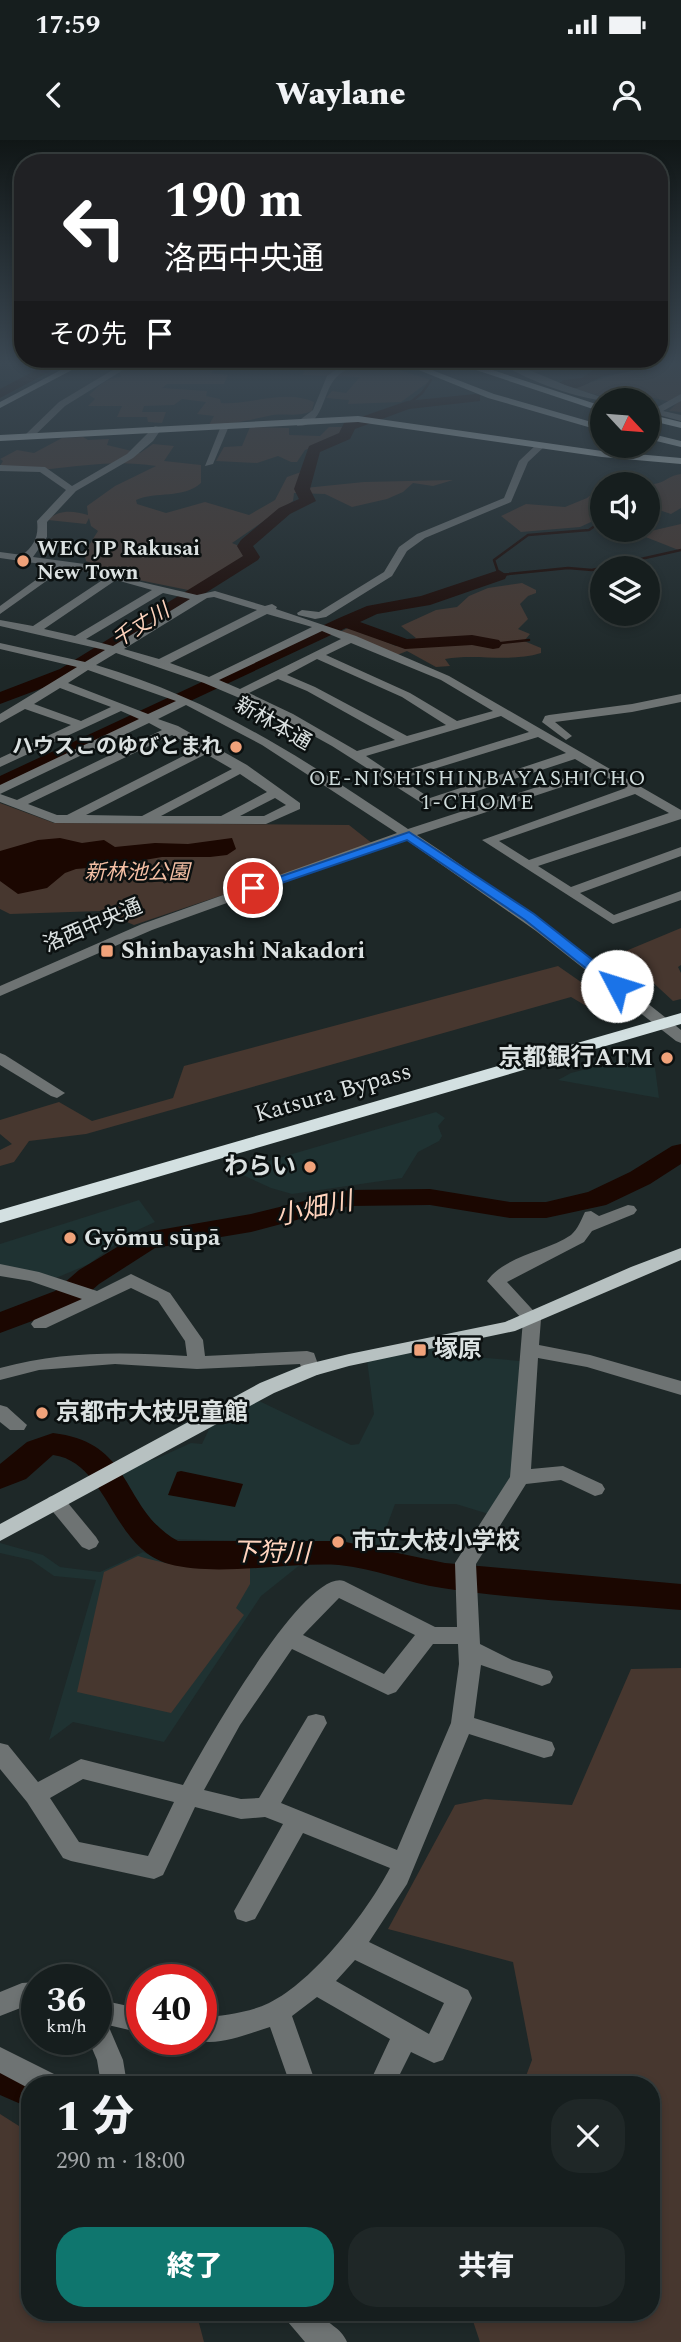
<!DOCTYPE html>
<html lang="ja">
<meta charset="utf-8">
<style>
body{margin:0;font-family:Spectral,"Noto Sans JP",serif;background:#1f2727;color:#f1f3f6;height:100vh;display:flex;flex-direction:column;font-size:26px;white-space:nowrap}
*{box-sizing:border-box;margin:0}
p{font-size:23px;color:#9ea2a4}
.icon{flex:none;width:38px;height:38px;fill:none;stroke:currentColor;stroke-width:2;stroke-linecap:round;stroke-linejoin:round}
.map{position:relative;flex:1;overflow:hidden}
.panel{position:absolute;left:21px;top:1936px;width:639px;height:245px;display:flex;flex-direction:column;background:#161e1e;border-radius:28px;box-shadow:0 4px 10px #0003,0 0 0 2px #353c3c}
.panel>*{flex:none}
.hud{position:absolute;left:14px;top:14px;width:654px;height:214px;border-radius:28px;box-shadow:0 4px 10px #0003,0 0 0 2px #353c3c;background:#202124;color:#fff;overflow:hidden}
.needle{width:46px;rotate:116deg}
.buttons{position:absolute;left:590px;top:248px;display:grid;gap:14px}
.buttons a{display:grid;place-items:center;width:70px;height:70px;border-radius:50%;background:#161e1e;box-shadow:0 4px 10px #0003,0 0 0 2px #353c3c;font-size:35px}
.speed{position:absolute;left:21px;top:1824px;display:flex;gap:14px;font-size:35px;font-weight:700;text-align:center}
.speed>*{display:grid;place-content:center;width:91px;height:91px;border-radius:50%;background:#161e1e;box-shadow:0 4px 10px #0003,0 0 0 2px #353c3c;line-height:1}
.speed small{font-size:18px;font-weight:400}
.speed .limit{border:10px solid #d22;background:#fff;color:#111}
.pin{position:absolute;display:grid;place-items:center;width:60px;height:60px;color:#fff;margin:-30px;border:4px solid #fff;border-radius:50%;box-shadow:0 2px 7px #0007}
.me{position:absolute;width:77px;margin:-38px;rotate:310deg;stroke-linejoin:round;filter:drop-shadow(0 0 5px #0008)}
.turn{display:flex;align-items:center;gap:24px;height:147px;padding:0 35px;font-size:32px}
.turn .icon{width:91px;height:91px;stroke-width:2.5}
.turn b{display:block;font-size:49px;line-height:60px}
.then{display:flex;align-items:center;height:66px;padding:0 35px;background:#0003;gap:14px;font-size:26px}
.round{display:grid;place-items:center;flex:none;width:74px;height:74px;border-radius:28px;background:#1f2727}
.summary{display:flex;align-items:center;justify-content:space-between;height:119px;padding:0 35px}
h1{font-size:42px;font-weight:800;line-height:52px}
.action{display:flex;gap:14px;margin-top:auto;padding:14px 35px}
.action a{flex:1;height:80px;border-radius:28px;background:#0f766e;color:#fff;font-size:28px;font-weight:800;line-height:80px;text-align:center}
.action a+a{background:#1f2727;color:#f1f3f6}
.status{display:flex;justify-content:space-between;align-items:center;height:49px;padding:0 35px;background:#161e1e;direction:ltr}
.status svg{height:19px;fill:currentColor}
header{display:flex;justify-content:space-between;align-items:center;height:91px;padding:0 35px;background:#161e1e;font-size:32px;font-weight:800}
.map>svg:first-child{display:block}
</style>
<div class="status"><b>17:59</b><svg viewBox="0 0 49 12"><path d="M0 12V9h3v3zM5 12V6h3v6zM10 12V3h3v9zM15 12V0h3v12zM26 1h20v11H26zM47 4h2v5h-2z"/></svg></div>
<header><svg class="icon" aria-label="back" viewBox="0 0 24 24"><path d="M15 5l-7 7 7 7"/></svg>Waylane<svg class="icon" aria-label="person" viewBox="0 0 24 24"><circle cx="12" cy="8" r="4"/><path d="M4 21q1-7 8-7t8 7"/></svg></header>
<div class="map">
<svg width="681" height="2202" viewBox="0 0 681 2202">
<rect width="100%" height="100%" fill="#1e2828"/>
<!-- built -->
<g fill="#1f3232">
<path d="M617 921 655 928 659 958 558 940 571 933Z"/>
<path d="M436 972 445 978 438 986 442 996 439 1001 418 1012 402 1038 292 1054 271 1048 234 1031Z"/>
<path d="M139 1060 155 1082 129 1094 89 1124 56 1138 0 1128V1104Z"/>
<path d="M455 1202 463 1216 520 1221 511 1342 492 1375 456 1364H395L379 1407 282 1402 281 1422 301 1424 261 1456 164 1602 73 1582 49 1600 96 1440 54 1436 31 1420 0 1413V1403L43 1415 60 1427 100 1432 143 1412 169 1423 203 1427 251 1422 252 1401 166 1399 138 1382 127 1345 121 1336 142 1322 156 1319 191 1303 202 1304 211 1285 257 1260 351 1305 359 1304 374 1274 367 1220Z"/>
</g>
<!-- green -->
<g fill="#47372f">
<path d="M136 222H222L211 233 228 235 224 244H167L162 248 207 251 206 256 220 259 221 263C251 265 285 249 314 262L312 271C296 278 283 272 268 276 250 280 228 285 209 285L214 276 197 274 206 262 182 259 174 265 144 266 142 272H166L162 283 148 282 147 277H117L122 266H88L95 259 89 255C100 245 106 238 121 237L119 232Z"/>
<path d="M303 222H357L360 226 399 230 431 240 401 262 348 264 349 260 326 258 332 251 346 253 360 237 302 235 310 224Z"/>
<path d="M508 222H593L531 233Z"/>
<path d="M594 222H681V272L669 271 677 263 630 253 600 256 573 248 623 232 617 226Z"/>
<path d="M250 287 289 288V295L320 296 329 287H342L341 295 305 310 297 322H291L278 316 257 323 216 321 224 307 242 306Z"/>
<path d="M83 297 88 300 109 299 107 305 140 313 153 304 174 306 164 321 201 325V343C183 359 156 351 136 360L137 364 166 373 205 362 249 375 275 360 287 337 301 332 295 349 364 342 453 340 433 346 413 343 403 352 387 359 352 367 325 354 294 353 293 361 232 403 239 406 246 418 193 451 124 437 86 421 84 413 98 391 91 386 89 378 86 384 48 380C59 369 74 371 88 375L87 366 115 346 156 326C119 320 87 325 50 329 34 330 16 327 0 326L3 321 0 319 17 310 34 313 62 298Z"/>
<path d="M681 334V368L671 374 659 370 648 372V345H603C620 334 636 347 654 344 664 343 670 335 681 334Z"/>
<path d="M602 346V377L580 387 521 392 501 376 526 364 565 367 587 358Z"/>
<path d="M681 384V411L638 394Z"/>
<path d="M522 443 536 450V453L528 456 520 464 528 479 518 489 530 494 524 501 541 508V513C509 523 477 513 445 519L450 526 436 527 407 511 397 515 340 492 350 487 396 506 416 498 401 486 436 470 457 467 469 456 488 448Z"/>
<path d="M0 663 54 683 349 685 373 704 134 785 101 771 10 774 0 769Z"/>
<path d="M681 788V825L678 827 681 833V859L673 861 621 813Z"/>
<path d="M558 826 614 865 593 870 571 857 86 994 29 1001 14 1022 0 1026V1010L12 1004 0 994V980L59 962 92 981 173 958 184 926Z"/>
<path d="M138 1416C182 1429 205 1429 250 1424V1444L236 1468 244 1475 171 1573 77 1552 104 1432Z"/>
<path d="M681 1528V2202H480L470 2172H651V1944H523L532 1920 513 1822 388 1789 455 1665 485 1659 572 1665 631 1529Z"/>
<path d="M0 1974 30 1993V2172H196L204 2202H0Z"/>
</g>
<!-- water -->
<g fill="#1b0701">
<path d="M60 698 82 703 104 700 115 707 155 703 188 704 232 698 236 709 227 715 210 717H162L110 726 76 729 65 733 47 748 18 754 0 741V711L38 700Z"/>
<path d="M181 1331 243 1344 235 1367 168 1355 177 1332Z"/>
</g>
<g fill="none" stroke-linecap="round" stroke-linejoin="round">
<!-- stream -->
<g stroke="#1b0701" stroke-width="2.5">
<path d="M407 265 422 253 431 240"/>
<path d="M602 381 589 390 528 395 494 420 499 435 568 428 592 430 681 410"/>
<path d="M493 504 529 500"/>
</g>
<!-- river -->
<g fill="#1b0701" fill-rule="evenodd">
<path d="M51 222H68L0 258V249Z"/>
<path d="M631 222H647C635 234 620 232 604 236 591 240 573 257 557 244L564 240 582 238 593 230Z"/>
<path d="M475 254 480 255V261L409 269 355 289 350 299 320 312 310 349 316 361 290 374 253 406 260 417 258 420 72 537 0 564V552L60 529 243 416 237 406 241 400 279 368 299 359 294 349 309 306 339 293 344 283 407 261Z"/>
<path d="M499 430 507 435 505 439 430 465 377 474 360 482 407 499 472 495 499 500 502 504 499 508 493 509 472 505 405 509 346 488 0 650V636L339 478 367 466 421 456Z"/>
<path d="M681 1004V1024L650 1044 606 1065 546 1078H510L430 1065 349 1066 251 1092 155 1108 99 1144 75 1165 0 1193V1172L55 1151 79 1130 137 1095 147 1092 251 1074 349 1050 430 1049 510 1062H546L588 1052 630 1032 672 1006Z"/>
<path d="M53 1293C136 1303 120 1369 178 1401H341L445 1423 681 1444V1470C602 1463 520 1460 442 1448 407 1443 374 1428 339 1425 286 1422 217 1437 169 1424 111 1408 108 1322 53 1315L26 1339 0 1349V1324L27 1302Z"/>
<path d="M0 1914 45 1934 50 1944H30V1968L0 1955Z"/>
</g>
<!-- minor -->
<g fill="#6e7373" fill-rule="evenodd">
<path d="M126 222H136L65 266 31 299H25V295L59 262Z"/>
<path d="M347 222H357C350 228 339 233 334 240 322 255 323 287 297 286V282L313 270 327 236Z"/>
<path d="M498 222H510L565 245 613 261C582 261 526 240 498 222Z"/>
<path d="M681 254V261L663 271 681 275V281L648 272V268L654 269Z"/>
<path d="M225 283 229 286 213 324 205 326 221 286Z"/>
<path d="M155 286 162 288 153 301 133 318 76 351 47 382V397L33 417 92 425 137 441 197 455 215 451 265 466 272 464 277 467 276 469 356 496 449 536 681 670V679L538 726 571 747 681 707V716L580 753 614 775 681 751V760L613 784 482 700 626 648 601 634 417 695C508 756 596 821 681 890V903L676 901 536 791 405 699 152 790 0 856V846L142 784 397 693 262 605 186 565 158 579 178 586 247 625 300 663V669L266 684 55 683 0 662V654L17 660 162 590 149 583 0 654V645L139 579 121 571 0 627V618L71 585 25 569 0 583V574L77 527 0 509V503L85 522 105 510 0 486V480L33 486 107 437 66 427 0 474V466L55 426 0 418V412L22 415C34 406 39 396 37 381L66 350 40 332 0 331V325L45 327 72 346 127 314ZM116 440 152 450 75 496 44 489ZM163 453 190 459 113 506 86 499ZM214 457 257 470 159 519 124 509 207 458ZM267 474 312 487 209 537 170 523ZM322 491 341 499 240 549 219 540ZM351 503 441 540 493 571 457 581 410 553 326 515ZM116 513 204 543 261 567 332 606 428 667 575 619 592 629 408 689C303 619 220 562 96 525ZM317 519 402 557 446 585 407 596 315 547 287 535ZM88 530 176 561 148 574 68 543ZM278 539 307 551 395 600 357 611 293 574 249 553ZM60 548 111 567 81 581 34 564ZM501 576 529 592 393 634 366 616ZM172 595 197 609 67 675H57L28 664ZM538 597 566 613 430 658 401 639ZM206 614 232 629 142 676 86 675ZM240 634 267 652 221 676H161ZM635 654 669 673 529 720 499 701ZM275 658 286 665 264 676H240Z"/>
<path d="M537 304 545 306 528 322 511 362 425 398 407 411 392 436 326 477 315 479 298 475 297 473 302 470 319 472 384 432 399 407 417 394 504 358 519 321Z"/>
<path d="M681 554V562L632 572 555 582 572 596 566 600 542 582 545 576 549 575 632 564Z"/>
<path d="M0 913 5 915 65 953 57 958 51 956 0 925Z"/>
<path d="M628 1065 634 1066 637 1070 634 1074 592 1091 584 1102 507 1142 541 1179 539 1205 590 1215 681 1241V1255L587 1227 538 1218 531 1329 563 1326 602 1344 605 1349 602 1354 595 1356 561 1340 526 1344 476 1424 480 1504 512 1520 550 1531 553 1537 550 1543 542 1546 481 1525 474 1578 552 1602 555 1609 552 1616 544 1618 469 1594 407 1744 369 1802 468 1850 472 1858 443 1920 434 1923 411 1912 395 1944H369L390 1899 317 1857 292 1876 316 1944H290L270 1887C247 1894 216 1908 192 1899H201V1878C224 1875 248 1873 269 1863 314 1841 367 1772 390 1728L303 1693 255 1779 246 1782 237 1779 234 1771 283 1684 265 1677 241 1679 195 1667 163 1735 154 1739 71 1721 63 1718 27 1662 0 1629V1603L8 1605 38 1642 81 1619 183 1645C202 1610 304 1428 344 1441L435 1487H457L455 1423 510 1337 523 1180 487 1141C506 1115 546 1112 571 1095 578 1089 581 1080 585 1072L591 1071 599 1076ZM339 1458 415 1495 384 1534 303 1495ZM433 1504H458L459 1524 451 1583 397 1710 281 1663 327 1583 324 1576 316 1574 308 1576 259 1658 241 1659 204 1650 240 1585 292 1509 388 1555 396 1552ZM83 1639 174 1662 148 1716 79 1702 50 1658ZM355 1820 444 1863 429 1894 336 1841Z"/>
<path d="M0 1124 39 1132 97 1151 131 1134 170 1153 203 1200 205 1216 307 1211 314 1213 320 1230 318 1235H304L300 1224 197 1229 115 1224 39 1230 0 1240V1228C64 1211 121 1212 187 1216L185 1201 158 1161 131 1148 46 1188H34L31 1184 34 1180 82 1159 30 1141 0 1136Z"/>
<path d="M0 1265 7 1267 27 1285 24 1290H10L0 1282Z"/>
<path d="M56 1355 63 1357 96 1397 99 1402 96 1407 89 1410 82 1407 49 1367 46 1362 49 1357Z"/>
<path d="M37 1842V1866L23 1867 0 1876V1852L22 1843Z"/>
<path d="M96 1859 142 1869V1893L108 1885 123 1920 127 1944H101L97 1920 88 1899H96Z"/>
<path d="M0 1907 56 1935 60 1944H30V1949L0 1933Z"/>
<path d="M284 2172H317C327 2184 341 2187 347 2202H305L288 2182Z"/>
</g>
<!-- major -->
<g fill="#b7c1c1" fill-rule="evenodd">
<path d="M76 222H87L0 268V262Z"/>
<path d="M399 222H411L494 254 602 285V291L488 258Z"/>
<path d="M358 276 602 311 681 318V324L602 317 358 282 0 301V295Z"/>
<path d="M648 293 681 301V307L648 299Z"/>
<path d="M681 1108V1120L515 1191 349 1226 317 1235 274 1253 0 1401V1384L260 1243 304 1225 349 1214 505 1182 631 1127Z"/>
</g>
<!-- highway -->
<g fill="#d3e0e1" fill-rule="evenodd">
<path d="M452 222H468L602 266V272Z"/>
<path d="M648 274 681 282V288L648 280Z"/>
<path d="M681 873V884L0 1083V1070Z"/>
</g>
</g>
<!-- sky -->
<linearGradient id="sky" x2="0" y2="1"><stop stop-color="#101616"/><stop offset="0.42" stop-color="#3b4853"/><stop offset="1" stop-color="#3b4853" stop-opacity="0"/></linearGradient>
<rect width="681" height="531" fill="url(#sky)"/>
<!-- route -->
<path fill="#1a73e8" stroke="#114b97" stroke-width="2" d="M409 692 534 774 622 843V849H612L525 780 407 700 258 751 253 752 247 748Z"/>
<!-- markers -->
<g fill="#f0a27a" stroke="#0b1010" stroke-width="2.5">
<circle cx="23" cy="421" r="7"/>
<circle cx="236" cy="607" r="7"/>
<rect x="100" y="804" width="14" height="14" rx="3.5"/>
<circle cx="667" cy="918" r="7"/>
<circle cx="310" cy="1027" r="7"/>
<circle cx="70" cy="1098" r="7"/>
<rect x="413" y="1203" width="14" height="14" rx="3.5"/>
<circle cx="42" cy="1273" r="7"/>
<circle cx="338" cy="1402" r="7"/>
</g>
<g text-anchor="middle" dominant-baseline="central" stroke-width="5" stroke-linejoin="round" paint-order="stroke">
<!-- far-poi labels -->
<g font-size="21" font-weight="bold" fill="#dbe1e1" stroke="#0b1010" text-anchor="start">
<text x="37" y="409">WEC JP Rakusai<tspan x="37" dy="24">New Town</tspan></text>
<text x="222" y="607" text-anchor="end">ハウスこのゆびとまれ</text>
</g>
<!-- far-water labels -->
<g font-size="21" font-style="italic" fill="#ffd3bd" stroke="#0b1010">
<text transform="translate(141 486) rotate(-32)">千丈川</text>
</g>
<!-- far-street labels -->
<g font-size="21" fill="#dbe1e1" stroke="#0b1010">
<text transform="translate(273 584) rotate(30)">新林本通</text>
<text transform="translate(93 786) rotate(-23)">洛西中央通</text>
</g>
<!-- far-neighbourhood labels -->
<g font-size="21" letter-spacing="2" fill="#cfdcdc" stroke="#0b1010">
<text x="478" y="639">OE-NISHISHINBAYASHICHO<tspan x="478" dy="24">1-CHOME</tspan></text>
</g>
<!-- far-park labels -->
<g font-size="21" font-style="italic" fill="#f4bfa4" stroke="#0b1010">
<text x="137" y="733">新林池公園</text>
</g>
<!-- poi labels -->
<g font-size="24" font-weight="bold" fill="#dbe1e1" stroke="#0b1010" text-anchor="start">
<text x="121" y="811">Shinbayashi Nakadori</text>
<text x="653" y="918" text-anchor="end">京都銀行ATM</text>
<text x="296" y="1027" text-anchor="end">わらい</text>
<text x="84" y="1098">Gyōmu sūpā</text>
<text x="434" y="1210">塚原</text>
<text x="56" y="1273">京都市大枝児童館</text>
<text x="352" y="1402">市立大枝小学校</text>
</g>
<!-- street labels -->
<g font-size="24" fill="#dbe1e1" stroke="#0b1010">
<text transform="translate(333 953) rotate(-16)">Katsura Bypass</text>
</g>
<!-- water labels -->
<g font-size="26" font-style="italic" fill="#ffd3bd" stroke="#0b1010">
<text transform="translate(314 1069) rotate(-12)">小畑川</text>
<text transform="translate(271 1413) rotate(1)">下狩川</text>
</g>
</g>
</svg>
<div class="buttons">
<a><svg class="needle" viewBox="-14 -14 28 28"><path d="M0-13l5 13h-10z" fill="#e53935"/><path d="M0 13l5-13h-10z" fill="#9ea2a4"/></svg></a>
<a><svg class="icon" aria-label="sound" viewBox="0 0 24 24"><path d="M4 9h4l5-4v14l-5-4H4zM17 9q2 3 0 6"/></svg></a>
<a><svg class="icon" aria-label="layers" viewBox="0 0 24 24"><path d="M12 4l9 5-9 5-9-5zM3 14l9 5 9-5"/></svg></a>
</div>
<div class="speed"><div>36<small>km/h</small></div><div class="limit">40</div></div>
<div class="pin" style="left:253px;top:748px;background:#d93025"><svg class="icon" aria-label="arrive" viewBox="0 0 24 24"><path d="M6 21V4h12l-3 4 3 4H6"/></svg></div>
<svg class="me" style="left:617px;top:846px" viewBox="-20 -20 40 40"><circle r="19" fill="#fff"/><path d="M0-13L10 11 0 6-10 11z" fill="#1a73e8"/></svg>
<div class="hud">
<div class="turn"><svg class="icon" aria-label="left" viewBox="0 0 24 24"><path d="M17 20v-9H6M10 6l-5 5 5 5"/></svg><div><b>190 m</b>洛西中央通</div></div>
<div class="then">その先<svg class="icon" aria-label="arrive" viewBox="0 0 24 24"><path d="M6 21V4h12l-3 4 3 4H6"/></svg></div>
</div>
<section class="panel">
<div class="summary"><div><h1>1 分</h1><p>290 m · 18:00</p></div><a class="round"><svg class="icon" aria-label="close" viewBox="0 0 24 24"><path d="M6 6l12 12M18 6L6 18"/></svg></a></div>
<div class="action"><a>終了</a><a>共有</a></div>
</section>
</div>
